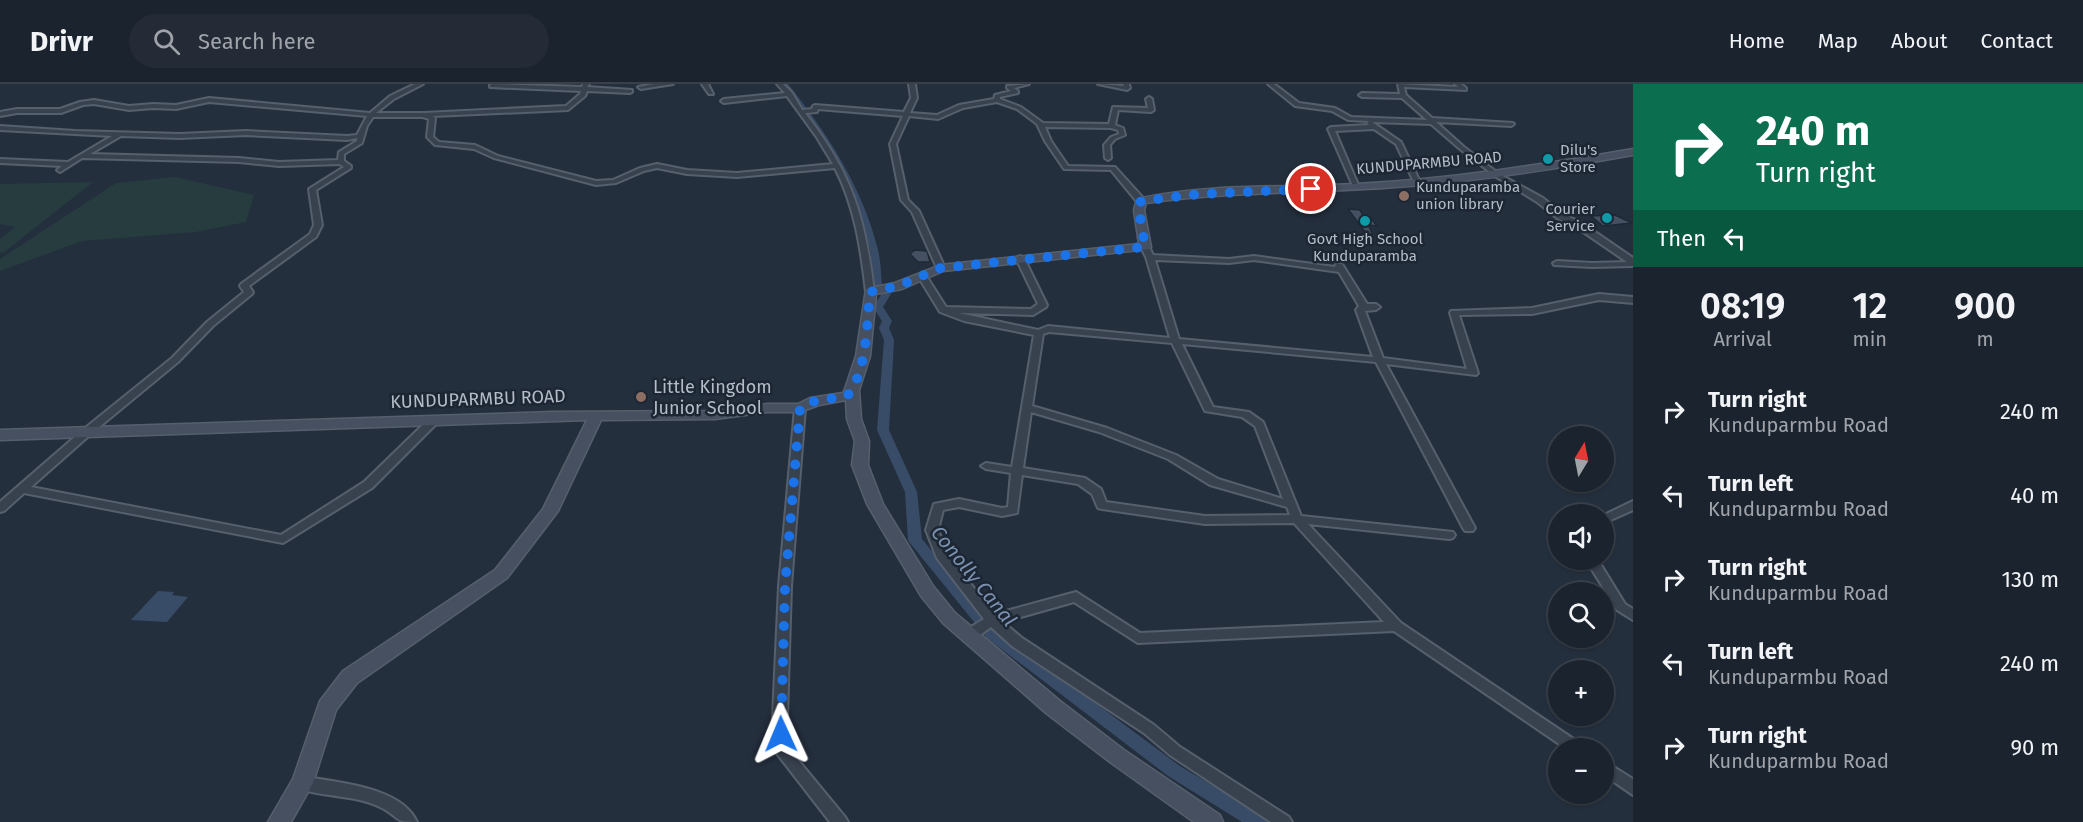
<!DOCTYPE html>
<meta charset="utf-8">
<style>
body{margin:0;font-family:"Fira Sans",sans-serif;background:#242b36;color:#f1f3f6;height:100vh;display:flex;flex-direction:column;font-size:22px;white-space:nowrap}
*{box-sizing:border-box;margin:0}
p{font-size:20px;color:#a0a4aa}
.icon{flex:none;width:33px;height:33px;fill:none;stroke:currentColor;stroke-width:2;stroke-linecap:round;stroke-linejoin:round}
.map{position:relative;flex:1;overflow:hidden}
.drawer{display:flex;flex-direction:column;background:#1b232e;width:450px}
.drawer>*{flex:none}
.guide{background:#0b6e4f;color:#fff;overflow:hidden}
.needle{width:39px;rotate:10deg}
.controls{position:absolute;left:1548px;top:342px;display:grid;gap:12px}
.controls a{display:grid;place-items:center;width:66px;height:66px;border-radius:50%;background:#1b232e;box-shadow:0 2px 4px #0004,0 0 0 2px #39404a;font-size:30px}
.pin{position:absolute;display:grid;place-items:center;width:51px;height:51px;color:#fff;margin:-26px;border:3px solid #fff;border-radius:50%;box-shadow:0 2px 6px #0007}
.me{position:absolute;width:66px;margin:-33px;rotate:359deg;stroke-linejoin:round;filter:drop-shadow(0 0 4px #0008)}
.turn{display:flex;align-items:center;gap:21px;height:126px;padding:0 24px;font-size:27px}
.turn .icon{width:78px;height:78px;stroke-width:2.5}
.turn b{display:block;font-size:42px;line-height:51px}
.then{display:flex;align-items:center;height:57px;padding:0 24px;background:#0003;gap:12px;font-size:22px}
.eta{display:flex;justify-content:space-evenly;align-items:center;height:102px;text-align:center}
.eta b{font-size:36px;font-weight:600;line-height:42px}
ul{padding:0;list-style:none}
li{display:flex;align-items:center;gap:18px;height:84px;padding:0 24px}
li div{flex:1}
li b{display:block;font-size:22px}
li em{font-style:normal}
header{display:flex;align-items:center;gap:36px;box-sizing:border-box;height:84px;padding:0 30px;background:#1b232e;border-bottom:2px solid #39404a}
header strong{font-size:28px}
nav{display:flex;gap:33px;margin-inline-start:auto;font-size:21px}
.search{width:420px;height:54px;background:#242b36;display:flex;align-items:center;gap:15px;box-sizing:border-box;padding:0 21px;border-radius:33px;color:#a0a4aa;font-size:22px}
main{display:flex;flex:1;min-height:0}
.map>svg:first-child{display:block}
</style>
<header>
<strong>Drivr</strong>
<div class="search"><svg class="icon" aria-label="search" viewBox="0 0 24 24"><circle cx="10" cy="10" r="6"/><path d="M15 15l6 6"/></svg>Search here</div>
<nav><a>Home</a><a>Map</a><a>About</a><a>Contact</a></nav>
</header>
<main>
<div class="map">
<svg width="1633" height="738" viewBox="0 0 1633 738">
<rect width="100%" height="100%" fill="#242f3e"/>
<!-- green -->
<g fill="#263c3f">
<path d="M175 93 254 111 246 138 196 148 82 157 0 187V175L116 99Z"/>
<path d="M93 98 3 169 0 168V155L15 143 0 140V100Z"/>
</g>
<!-- water -->
<path fill="#394c67" d="M158 507 174 508 172 511 188 513 167 538 131 536Z"/>
<g fill="none" stroke-linecap="round" stroke-linejoin="round">
<!-- canal -->
<path fill="#394c67" fill-rule="evenodd" d="M782 0H788C827 49 863 104 878 166 881 178 881 191 882 203L891 210 883 223 892 237 889 244 894 256 889 346 917 408 922 455 997 546 1180 682 1264 732 1267 738H1242L1168 692 987 554 910 459 908 456 905 408 877 346 884 256 879 244 882 237 873 223 881 211 872 204C871 192 872 179 870 167 856 105 819 50 782 0Z"/>
</g>
<!-- building -->
<g fill="#455162" stroke="#1f2835" stroke-width="1.5">
<path d="M1348 125 1360 126 1363 132 1370 133 1377 142 1368 141 1372 149 1368 152Z"/>
<path d="M1615 131 1632 139 1603 142 1591 132Z"/>
<path d="M915 166 927 167 930 178H918L910 170Z"/>
</g>
<g fill="none" stroke-linecap="round" stroke-linejoin="round">
<defs>
<g id="street">
<path d="M415 0H423L394 15 376 29H424L566 22 580 10 581 7 490 3V1L492 0 582 3 583 0H589L587 3 632 6V8L630 9 587 7 585 12 568 26 433 32 435 34 433 53 439 58 475 61 498 72 596 97 613 96 640 84 657 80 687 86 737 89 833 80 816 52 787 12 724 19 721 17 724 15 785 9 777 0H783L792 9 802 26 812 25 813 22 815 21 904 28 911 14 909 0H915L917 14 910 29 937 31 959 21 994 15 995 11 1011 7 1007 4V2L1029 0 1014 4 1018 7V9L1000 13V15L1021 23 1043 39 1109 40 1113 23 1148 24 1146 15 1149 13 1152 15 1154 26 1151 28 1118 26 1115 41 1123 44 1125 51 1115 55 1110 61 1111 74 1108 76 1105 74 1104 61 1111 53 1119 50 1118 46 1111 44 1045 43 1051 57 1068 82 1115 83 1144 115V119H1138L1111 86 1064 85 1045 57 1037 40 1017 25 997 18 963 24 938 35 909 32 896 60 908 116 919 127 945 184 941 186 937 184 912 128 901 116 890 60 903 32 818 25 817 28 805 29C852 90 865 132 874 208L870 211 866 208C861 165 855 123 835 84L737 93 687 90 657 84 644 87 616 99 596 101 494 74 474 65 435 61 427 53 429 35 423 33H373L367 42 362 59 344 70V77L351 82V84L316 106 322 141 316 153 249 202 253 208 252 210 213 242 178 278 92 349 31 403 281 451 364 398 430 334H438L439 336 438 338 372 404 283 459 24 409 4 427 0 428V418L84 345 172 274 207 238 244 208 240 202 241 200 310 150 314 141 309 105 344 83 340 80 279 82 239 78 82 74 60 88 57 86 62 82 0 79V75L68 78 112 52 0 46V42L75 47 180 50 246 47 347 52 357 51 367 32 209 18 176 25 153 24 129 26 94 20 83 21 61 29H17L0 32V28L17 25H60L80 18 94 16 129 22 153 20 176 21 209 14 370 29 390 12ZM246 51 347 56 357 54V57L339 68 338 76 279 78 239 74 90 70 121 52 180 54Z"/>
<path d="M654 0H673L641 5 638 3Z"/>
<path d="M702 0H708L713 10H709Z"/>
<path d="M1098 0 1124 2 1123 0H1129L1130 4 1127 6Z"/>
<path d="M1268 0H1274L1299 19 1335 24 1351 33 1427 36 1402 14 1362 13 1359 11 1362 9 1400 10 1398 0 1458 3 1455 0H1461L1466 4V6L1404 3 1406 11 1432 34 1513 39 1514 40 1511 42 1436 38 1464 63 1499 90 1543 114 1563 130 1582 139 1633 174V182L1592 183 1554 181 1553 179 1557 177 1592 179 1627 178 1576 143 1557 134 1537 118 1495 92 1460 65 1431 40 1372 38 1401 58 1420 98 1417 100 1414 98 1396 60 1374 45 1335 47 1359 103 1354 104 1328 45 1331 43 1369 41 1367 39 1369 37 1348 36 1332 27 1295 22Z"/>
<path d="M1142 161H1148L1153 171 1229 175 1254 172 1335 183 1336 180H1342L1367 220H1376L1380 223 1376 226 1365 227 1383 274 1467 285 1450 229 1451 227 1532 224 1599 210 1633 213V219L1599 216 1532 230 1459 231 1478 289 1476 291 1386 280 1475 444 1473 447H1465L1463 444 1376 278 1182 260 1213 323 1249 328 1263 338 1301 432 1453 448 1455 451 1453 454 1449 455 1308 440 1401 539 1581 660 1583 664H1565L1394 547 1138 559 1074 518 1003 538 1022 554 1154 641 1180 663 1289 733 1292 738H1271L1170 671 1144 649 1012 562 991 543C983 548 973 559 963 556L962 552 963 548 984 535 937 474 926 446 934 420 959 415 1002 424 1008 423 1011 389 986 385 981 382 986 379 1012 383 1034 251 964 237 940 228 918 192 922 190H925L946 223 1031 225 1038 220 1016 174 1020 172 1024 174 1047 221 1046 223 1033 231 959 229 1038 246 1048 242 1170 254 1146 173 1141 163ZM1155 176 1229 179 1254 176 1339 188 1359 222 1356 226 1373 273 1179 255ZM1049 248 1172 259 1205 327 1242 333 1255 342 1283 415 1218 395 1176 371 1107 344 1032 322 1043 250ZM1031 328 1099 348 1168 375 1210 401 1287 423 1290 431 1205 432 1106 418 1101 405 1085 394 1023 384ZM1022 391 1078 400 1092 410 1098 424 1102 425 1205 440 1294 439 1384 538 1140 549 1076 508 995 530 948 472 938 446 943 426 959 423 1002 432 1017 429Z"/>
<path d="M800 321 805 324 791 502 787 633 789 665 845 733 848 738H830L775 667 773 633 779 502 795 324Z"/>
<path d="M1633 417V426L1604 439V431Z"/>
<path d="M1586 476H1598L1625 520 1633 525V536L1617 526Z"/>
<path d="M1604 677 1633 695V711L1604 691Z"/>
<path d="M302 692C336 699 401 702 417 738 394 738 401 735 384 725 357 710 325 714 297 704L295 699 297 694Z"/>
</g>
<path id="secondary" d="M1633 65V71C1550 86 1467 99 1383 104 1304 109 1224 108 1146 119L1144 126 1151 163 1149 165 943 187 902 205 876 210 870 272 859 306 861 335 869 357 868 381 883 420 933 502 955 529 1060 617 1124 666 1220 731 1223 738H1194L1110 678 1046 629 943 539 921 512 867 420 852 381 855 357 847 335 846 316 819 321 800 328H767L715 335 601 336 558 427 507 494 357 599 336 626 313 699 291 738H268L293 695 320 617 343 587 495 486 543 425 587 336 0 356V346L553 328 715 327 767 320H798L810 314 843 309 845 305 856 272 866 205 895 199 941 181 1139 160 1134 126 1137 115C1208 99 1284 104 1356 100 1449 95 1541 81 1633 65Z"/>
</defs>
<!-- street casing -->
<use href="#street" stroke="#565f6c" stroke-width="4"/>
<!-- secondary casing -->
<use href="#secondary" stroke="#565f6c" stroke-width="3"/>
<!-- street -->
<use href="#street" fill="#38414e" fill-rule="evenodd"/>
<!-- secondary -->
<use href="#secondary" fill="#465061" fill-rule="evenodd"/>
</g>
<g fill="none" stroke-linecap="round" stroke-linejoin="round">
<!-- route -->
<path stroke="#1a73e8" stroke-width="10" stroke-dasharray="0 18" d="M781 650 785 502 800 324 815 317 847 312C867 289 867 238 870 208L898 202 941 184 1145 163 1139 126 1141 117 1200 110 1311 105"/>
</g>
<!-- markers -->
<g fill="#0f9aa8" stroke="#1d2633" stroke-width="2">
<circle cx="1548" cy="75" r="6"/>
<circle cx="1607" cy="134" r="6"/>
<circle cx="1365" cy="137" r="6"/>
</g>
<g fill="#8d6e63" stroke="#1d2633" stroke-width="2">
<circle cx="1404" cy="112" r="6"/>
<circle cx="641" cy="313" r="6"/>
</g>
<g text-anchor="middle" dominant-baseline="central" stroke-width="5" stroke-linejoin="round" paint-order="stroke">
<!-- far-poi labels -->
<g font-size="15" fill="#b4bcc9" stroke="#1d2633" text-anchor="start">
<text x="1560" y="66">Dilu's<tspan x="1560" dy="17">Store</tspan></text>
<text x="1416" y="103">Kunduparamba<tspan x="1416" dy="17">union library</tspan></text>
<text x="1595" y="125" text-anchor="end">Courier<tspan x="1595" dy="17">Service</tspan></text>
<text x="1365" y="155" text-anchor="middle">Govt High School<tspan x="1365" dy="17">Kunduparamba</tspan></text>
</g>
<!-- far-street labels -->
<g font-size="15" fill="#b4bcc9" stroke="#1d2633">
<text transform="translate(1429 79) rotate(-5)">KUNDUPARMBU ROAD</text>
</g>
<!-- poi labels -->
<g font-size="18" fill="#b4bcc9" stroke="#1d2633" text-anchor="start">
<text x="653" y="303">Little Kingdom<tspan x="653" dy="21">Junior School</tspan></text>
</g>
<!-- street labels -->
<g font-size="18" fill="#b4bcc9" stroke="#1d2633">
<text transform="translate(478 315) rotate(-2)">KUNDUPARMBU ROAD</text>
</g>
<!-- water labels -->
<g font-size="20" font-style="italic" fill="#7c92b1" stroke="#1d2633">
<text transform="translate(974 492) rotate(51)">Conolly Canal</text>
</g>
</g>
</svg>
<div class="controls">
<a><svg class="needle" viewBox="-14 -14 28 28"><path d="M0-13l5 13h-10z" fill="#e53935"/><path d="M0 13l5-13h-10z" fill="#a0a4aa"/></svg></a>
<a><svg class="icon" aria-label="sound" viewBox="0 0 24 24"><path d="M4 9h4l5-4v14l-5-4H4zM17 9q2 3 0 6"/></svg></a>
<a><svg class="icon" aria-label="search" viewBox="0 0 24 24"><circle cx="10" cy="10" r="6"/><path d="M15 15l6 6"/></svg></a>
<a>+</a>
<a>−</a>
</div>
<div class="pin" style="left:1311px;top:105px;background:#d93025"><svg class="icon" aria-label="arrive" viewBox="0 0 24 24"><path d="M6 21V4h12l-3 4 3 4H6"/></svg></div>
<svg class="me" style="left:781px;top:650px" viewBox="-20 -20 40 40"><path d="M0-17L14 15 0 8-14 15z" fill="#1a73e8" stroke="#fff" stroke-width="4"/></svg>
</div>
<section class="drawer">
<div class="guide">
<div class="turn"><svg class="icon" aria-label="right" viewBox="0 0 24 24"><path d="M7 20v-9h11M14 6l5 5-5 5"/></svg><div><b>240 m</b>Turn right</div></div>
<div class="then">Then<svg class="icon" aria-label="left" viewBox="0 0 24 24"><path d="M17 20v-9H6M10 6l-5 5 5 5"/></svg></div>
</div>
<div class="eta">
<div><b>08:19</b><p>Arrival</p></div>
<div><b>12</b><p>min</p></div>
<div><b>900</b><p>m</p></div>
</div>
<ul>
<li><svg class="icon" aria-label="right" viewBox="0 0 24 24"><path d="M7 20v-9h11M14 6l5 5-5 5"/></svg><div><b>Turn right</b><p>Kunduparmbu Road</p></div><em>240 m</em></li>
<li><svg class="icon" aria-label="left" viewBox="0 0 24 24"><path d="M17 20v-9H6M10 6l-5 5 5 5"/></svg><div><b>Turn left</b><p>Kunduparmbu Road</p></div><em>40 m</em></li>
<li><svg class="icon" aria-label="right" viewBox="0 0 24 24"><path d="M7 20v-9h11M14 6l5 5-5 5"/></svg><div><b>Turn right</b><p>Kunduparmbu Road</p></div><em>130 m</em></li>
<li><svg class="icon" aria-label="left" viewBox="0 0 24 24"><path d="M17 20v-9H6M10 6l-5 5 5 5"/></svg><div><b>Turn left</b><p>Kunduparmbu Road</p></div><em>240 m</em></li>
<li><svg class="icon" aria-label="right" viewBox="0 0 24 24"><path d="M7 20v-9h11M14 6l5 5-5 5"/></svg><div><b>Turn right</b><p>Kunduparmbu Road</p></div><em>90 m</em></li>
</ul>
</section>
</main>
